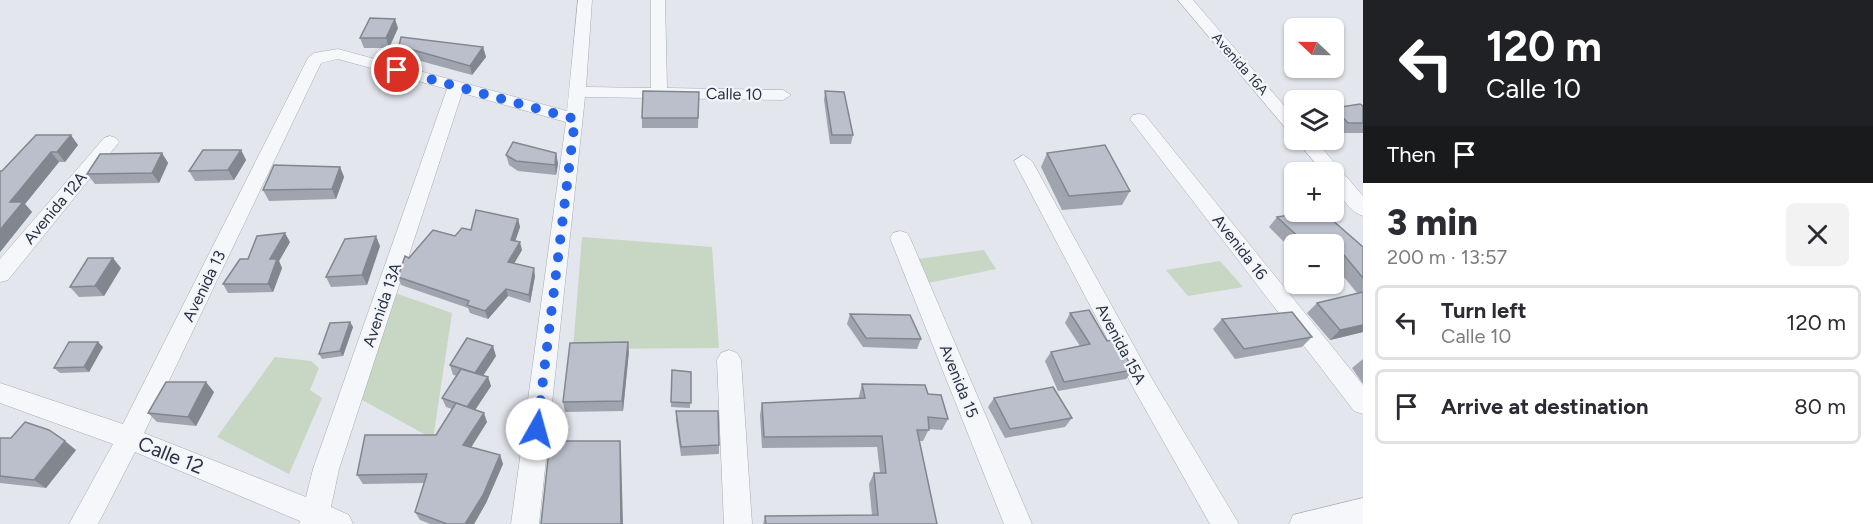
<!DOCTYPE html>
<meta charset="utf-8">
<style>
body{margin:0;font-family:Figtree,sans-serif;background:#f2f2f3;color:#2b2b33;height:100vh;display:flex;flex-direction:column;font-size:22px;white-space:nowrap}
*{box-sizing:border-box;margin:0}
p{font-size:20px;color:#7c7c81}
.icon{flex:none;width:33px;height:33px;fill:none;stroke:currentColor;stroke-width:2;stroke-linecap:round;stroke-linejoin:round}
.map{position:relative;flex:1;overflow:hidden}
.side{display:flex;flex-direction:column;background:#fff;width:510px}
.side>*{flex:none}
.top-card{background:#202124;color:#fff;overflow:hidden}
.needle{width:39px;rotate:292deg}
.controls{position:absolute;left:1284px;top:18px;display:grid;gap:12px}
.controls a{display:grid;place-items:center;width:60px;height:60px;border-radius:9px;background:#fff;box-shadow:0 2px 4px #0004;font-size:30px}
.pin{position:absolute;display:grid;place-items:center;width:51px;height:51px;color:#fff;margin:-26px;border:3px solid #fff;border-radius:50%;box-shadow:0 2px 6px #0007}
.me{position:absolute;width:66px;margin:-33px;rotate:7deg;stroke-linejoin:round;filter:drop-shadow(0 0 4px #0008)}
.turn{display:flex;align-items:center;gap:21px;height:126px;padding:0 24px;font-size:27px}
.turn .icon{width:78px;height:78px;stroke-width:2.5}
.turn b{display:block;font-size:42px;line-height:51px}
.then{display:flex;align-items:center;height:57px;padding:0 24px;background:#0003;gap:12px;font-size:22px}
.round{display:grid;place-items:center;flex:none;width:63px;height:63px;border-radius:9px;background:#f2f2f3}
.head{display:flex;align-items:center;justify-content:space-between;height:102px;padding:0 24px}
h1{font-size:36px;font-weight:800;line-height:45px}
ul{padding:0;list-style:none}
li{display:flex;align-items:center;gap:18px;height:75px;margin:0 12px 9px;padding:0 12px;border:3px solid #e1e1e2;border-radius:9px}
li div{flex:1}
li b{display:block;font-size:22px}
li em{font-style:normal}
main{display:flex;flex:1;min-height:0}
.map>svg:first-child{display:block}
</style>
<main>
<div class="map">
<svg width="1363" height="524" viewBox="0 0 1363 524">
<rect width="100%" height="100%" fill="#e3e6ec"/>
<!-- green -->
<g fill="#c7d7c3">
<path d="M582 237 712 247 719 348 573 349Z"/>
<path d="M984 250 996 269 928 283 918 259Z"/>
<path d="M1220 261 1243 287 1188 296 1166 270Z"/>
<path d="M395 293 452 313 433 439 355 396Z"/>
<path d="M275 357 311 361 319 368 310 390 322 398 289 474 217 437Z"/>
</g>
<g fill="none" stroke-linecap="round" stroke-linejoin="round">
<defs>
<g id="minor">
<path d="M578 0H592L586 87 651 88V0H665L667 88 783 90 791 95 783 100 585 97 539 524H511L566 122 462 93 339 469 331 507 349 515 353 524H299L300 521 135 452 98 524H69L113 444 0 403V383L123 424 308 58 314 53 338 49 567 111ZM338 59 447 89 313 469 306 497 144 433 321 63Z"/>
<path d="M1178 0H1193L1294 117V132L1288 131Z"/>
<path d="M1139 114 1145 115 1363 385V414L1354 411 1133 123 1130 119 1133 115Z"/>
<path d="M110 136 116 138 119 142 116 146 8 280 0 282V259L104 138Z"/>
<path d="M1296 140H1315L1363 196V216C1347 211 1334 188 1334 172H1323Z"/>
<path d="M1023 155 1032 161 1151 377 1239 524H1210L1135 391 1014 161Z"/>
<path d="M900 231 907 233 910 238 1032 524H1004L890 238 893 233Z"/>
<path d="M729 350 737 353 741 360 752 524H724L717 360 721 353Z"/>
<path d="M1363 498V524H1289L1293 515Z"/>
</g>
</defs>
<!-- minor casing -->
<use href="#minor" stroke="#a7acb7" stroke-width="1"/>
<!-- minor -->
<use href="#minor" fill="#f6f7fa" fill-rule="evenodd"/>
</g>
<!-- wall -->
<g fill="#a0a4af">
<path d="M398 28 389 48H364L360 38Z"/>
<path d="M399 46 483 47 486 57 472 75 402 56Z"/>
<path d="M825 91 853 135 851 144H830L824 100Z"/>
<path d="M699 92 698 128H642V118Z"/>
<path d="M1363 106V133H1339L1334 127V108Z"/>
<path d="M36 135 78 145 65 162H59L25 204 32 212 0 252 2 171Z"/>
<path d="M241 150 246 160 234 180 195 181 189 171Z"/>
<path d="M162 153 168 163 159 183 95 184 87 174Z"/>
<path d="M556 153 558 164 556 175 518 171 509 165 506 155Z"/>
<path d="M1047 153 1130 191 1122 205 1062 210 1041 167Z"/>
<path d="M340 167 344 177 336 199 269 201 263 190Z"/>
<path d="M1277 217 1363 247V332L1330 340 1307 313 1317 303 1357 293 1334 265V244H1294V252L1269 227Z"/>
<path d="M518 219 520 227 515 241 522 250 514 264 535 276 530 303 508 296 488 319 470 313 468 308 401 285 398 277 409 258 471 230Z"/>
<path d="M290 242 279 261 282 268 273 292 228 293 223 284 248 259Z"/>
<path d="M380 246 367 285 331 287 326 277Z"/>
<path d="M121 268 104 296 79 297 70 287Z"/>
<path d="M1070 313 1107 341 1133 370 1126 379 1058 391 1045 361 1051 352 1080 346 1065 323Z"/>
<path d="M850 314 921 339 917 349 863 347 847 324Z"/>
<path d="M1222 319 1312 337 1302 347 1235 359 1213 329Z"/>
<path d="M350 322 353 327 343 356 322 359 319 354Z"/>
<path d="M103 347 89 372 60 373 54 368Z"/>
<path d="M629 351 623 411 565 412 563 402Z"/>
<path d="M496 356 483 376 488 377 491 386 475 410 487 422 471 447 500 455 503 464 486 503 474 524H430L420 520 415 512 424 483 363 484 357 475 436 435 452 409 446 407 442 398 457 376 453 375 450 365Z"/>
<path d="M1363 359V384L1352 368Z"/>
<path d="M672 370 691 372 690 408 671 407Z"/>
<path d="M862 384 928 394 948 419 942 430 929 429 923 441H919L937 524H763L765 516 872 515 869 484 874 473H880L877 447 762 448 760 415 762 403 859 398V396Z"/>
<path d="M214 392 196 426 157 422 148 413Z"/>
<path d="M994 398 1072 418 1065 427 1005 438 988 407Z"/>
<path d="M676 411 719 445V454L681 456 676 420Z"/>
<path d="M0 438 76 450 46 488 0 483Z"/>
</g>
<!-- shaded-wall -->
<g fill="#82868e">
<path d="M395 19 398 28 389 48 386 38Z"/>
<path d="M483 47 486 57 472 75 470 66Z"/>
<path d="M71 135 78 145 65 162 57 152Z"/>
<path d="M241 150 246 160 234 180 228 170Z"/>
<path d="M51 152 59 162 25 204 32 212 0 252V230L10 202Z"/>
<path d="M162 153 168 163 159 183 152 173Z"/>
<path d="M556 153 558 164 556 175 555 165Z"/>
<path d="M340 167 344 177 336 199 332 189Z"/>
<path d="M518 219 520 227 513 248 511 240Z"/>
<path d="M285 233 290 242 279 261 282 268 273 292 268 284 270 259Z"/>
<path d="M376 236 380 246 367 285 362 275Z"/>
<path d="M520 242 522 250 510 270 508 262Z"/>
<path d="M113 258 121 268 104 296 95 286Z"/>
<path d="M534 268 535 276 530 303 529 295Z"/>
<path d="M506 289 508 296 488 319 485 311Z"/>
<path d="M350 322 353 327 343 356 340 351Z"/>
<path d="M1363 325V332L1330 340 1340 330Z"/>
<path d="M98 342 103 347 89 372 84 367Z"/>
<path d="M628 342 629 351 623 411 622 401Z"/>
<path d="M493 346 496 356 478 383 475 373Z"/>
<path d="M488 377 491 386 471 416 467 407Z"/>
<path d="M206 382 214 392 196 426 188 417Z"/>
<path d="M484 413 487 422 467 454 463 445Z"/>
<path d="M65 441 76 450 46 488 34 480Z"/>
<path d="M620 441 621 452 623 524H621Z"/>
<path d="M500 455 503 464 486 503 474 524H465Z"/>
</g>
<!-- building -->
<g fill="#babfcb" stroke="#82868e" stroke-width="1.5">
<path d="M370 18 395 19 386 38H360Z"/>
<path d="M401 37 483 47 470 66 399 46Z"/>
<path d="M643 91 699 92 698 118H642Z"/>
<path d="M825 91 844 92 853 135H832Z"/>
<path d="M1360 104 1363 106V123H1348L1334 108Z"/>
<path d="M36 135H71L57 152H51L10 202H23L0 230V171H2Z"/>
<path d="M513 142 556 153 555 165 516 161 506 155Z"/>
<path d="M1105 145 1130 191 1069 196 1047 153Z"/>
<path d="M203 150H241L228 170 189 171Z"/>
<path d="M162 153 152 173 87 174 100 154Z"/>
<path d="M274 165 340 167 332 189 263 190Z"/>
<path d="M476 210 518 219 511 240 520 242 508 262 534 268 529 295 506 289 485 311 467 305 469 301 398 277 405 256 409 258 433 230 455 236 462 228 471 230Z"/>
<path d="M1308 212H1323L1363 247V278L1339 249 1334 250V244H1306L1277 217Z"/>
<path d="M285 233 270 259H277L268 284H223L240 259H248L257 236Z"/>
<path d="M376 236 362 275 326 277 345 239Z"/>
<path d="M88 258H113L95 286 70 287Z"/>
<path d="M1363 292V325L1340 330 1317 303Z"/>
<path d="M1089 310 1107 341 1117 339 1133 370 1064 382 1051 352 1090 344 1070 313Z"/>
<path d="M1292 312 1312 337 1244 349 1222 319Z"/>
<path d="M850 314 910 315 921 339 866 338Z"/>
<path d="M350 322 340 351 319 354 330 323Z"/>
<path d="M467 338 493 346 475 373 450 365Z"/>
<path d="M69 342H98L84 367 54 368Z"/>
<path d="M628 342 622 401 563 402 570 343Z"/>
<path d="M461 369 488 377 467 407 442 398Z"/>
<path d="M672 370 691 372V403L671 402Z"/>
<path d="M166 382H206L188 417 148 413Z"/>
<path d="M862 384 925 385 928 394 941 395 948 419 928 417 929 430H917L937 524H766L765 516 878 515 874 473H886L882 436 764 437 762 403 865 398Z"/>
<path d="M1053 387 1072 418 1010 429 994 398Z"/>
<path d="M456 403 484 413 463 445 500 455 483 495 465 524H447L415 512 427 474 357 475 365 435H436Z"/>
<path d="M676 411H718L719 445 681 447Z"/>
<path d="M25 422 49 430 65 441 34 480 0 476V438H11Z"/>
<path d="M550 441H620L621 524H541Z"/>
</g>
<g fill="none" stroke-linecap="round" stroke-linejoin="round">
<!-- route -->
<path stroke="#2563eb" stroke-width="10" stroke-dasharray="0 18" d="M397 70 575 119 537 429"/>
</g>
<g text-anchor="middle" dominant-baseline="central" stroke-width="4.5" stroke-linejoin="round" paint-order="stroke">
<!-- far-street labels -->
<g font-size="14" fill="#293246" stroke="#f3f5f9">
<text transform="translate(1240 64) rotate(49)">Avenida 16A</text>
</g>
<!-- street labels -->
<g font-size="16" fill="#293246" stroke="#f3f5f9">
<text transform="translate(734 94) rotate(1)">Calle 10</text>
<text transform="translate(55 208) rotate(-50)">Avenida 12A</text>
<text transform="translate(1240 247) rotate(52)">Avenida 16</text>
<text transform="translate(204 286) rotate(-64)">Avenida 13</text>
<text transform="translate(382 305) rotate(-71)">Avenida 13A</text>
<text transform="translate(1121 344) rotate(62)">Avenida 15A</text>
<text transform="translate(959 381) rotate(68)">Avenida 15</text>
</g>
<!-- near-street labels -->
<g font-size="20" fill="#293246" stroke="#f3f5f9">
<text transform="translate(171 455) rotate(22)">Calle 12</text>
</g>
</g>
</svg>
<div class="controls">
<a><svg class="needle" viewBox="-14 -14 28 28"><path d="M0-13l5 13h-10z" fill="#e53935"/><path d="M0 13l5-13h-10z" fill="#7c7c81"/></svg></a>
<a><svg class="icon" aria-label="layers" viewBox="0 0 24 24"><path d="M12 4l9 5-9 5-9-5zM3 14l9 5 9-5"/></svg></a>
<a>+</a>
<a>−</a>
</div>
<div class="pin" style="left:397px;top:70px;background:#d93025"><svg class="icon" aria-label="arrive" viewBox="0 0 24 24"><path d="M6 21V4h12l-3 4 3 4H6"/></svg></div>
<svg class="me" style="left:537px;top:429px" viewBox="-20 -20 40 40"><circle r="19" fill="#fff"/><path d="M0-13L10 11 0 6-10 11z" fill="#2563eb"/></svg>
</div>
<section class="side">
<div class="top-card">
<div class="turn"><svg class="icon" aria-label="left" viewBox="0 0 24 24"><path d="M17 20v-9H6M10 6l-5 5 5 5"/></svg><div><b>120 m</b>Calle 10</div></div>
<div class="then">Then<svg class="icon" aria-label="arrive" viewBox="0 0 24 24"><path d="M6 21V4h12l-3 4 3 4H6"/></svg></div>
</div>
<div class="head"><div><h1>3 min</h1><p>200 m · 13:57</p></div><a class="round"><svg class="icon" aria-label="close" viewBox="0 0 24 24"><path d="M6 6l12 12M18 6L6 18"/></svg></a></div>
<ul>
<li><svg class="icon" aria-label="left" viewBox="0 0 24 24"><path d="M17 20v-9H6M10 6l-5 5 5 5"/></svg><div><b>Turn left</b><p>Calle 10</p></div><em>120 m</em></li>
<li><svg class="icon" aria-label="arrive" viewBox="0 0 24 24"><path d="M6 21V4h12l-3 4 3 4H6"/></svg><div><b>Arrive at destination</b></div><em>80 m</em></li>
</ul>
</section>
</main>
